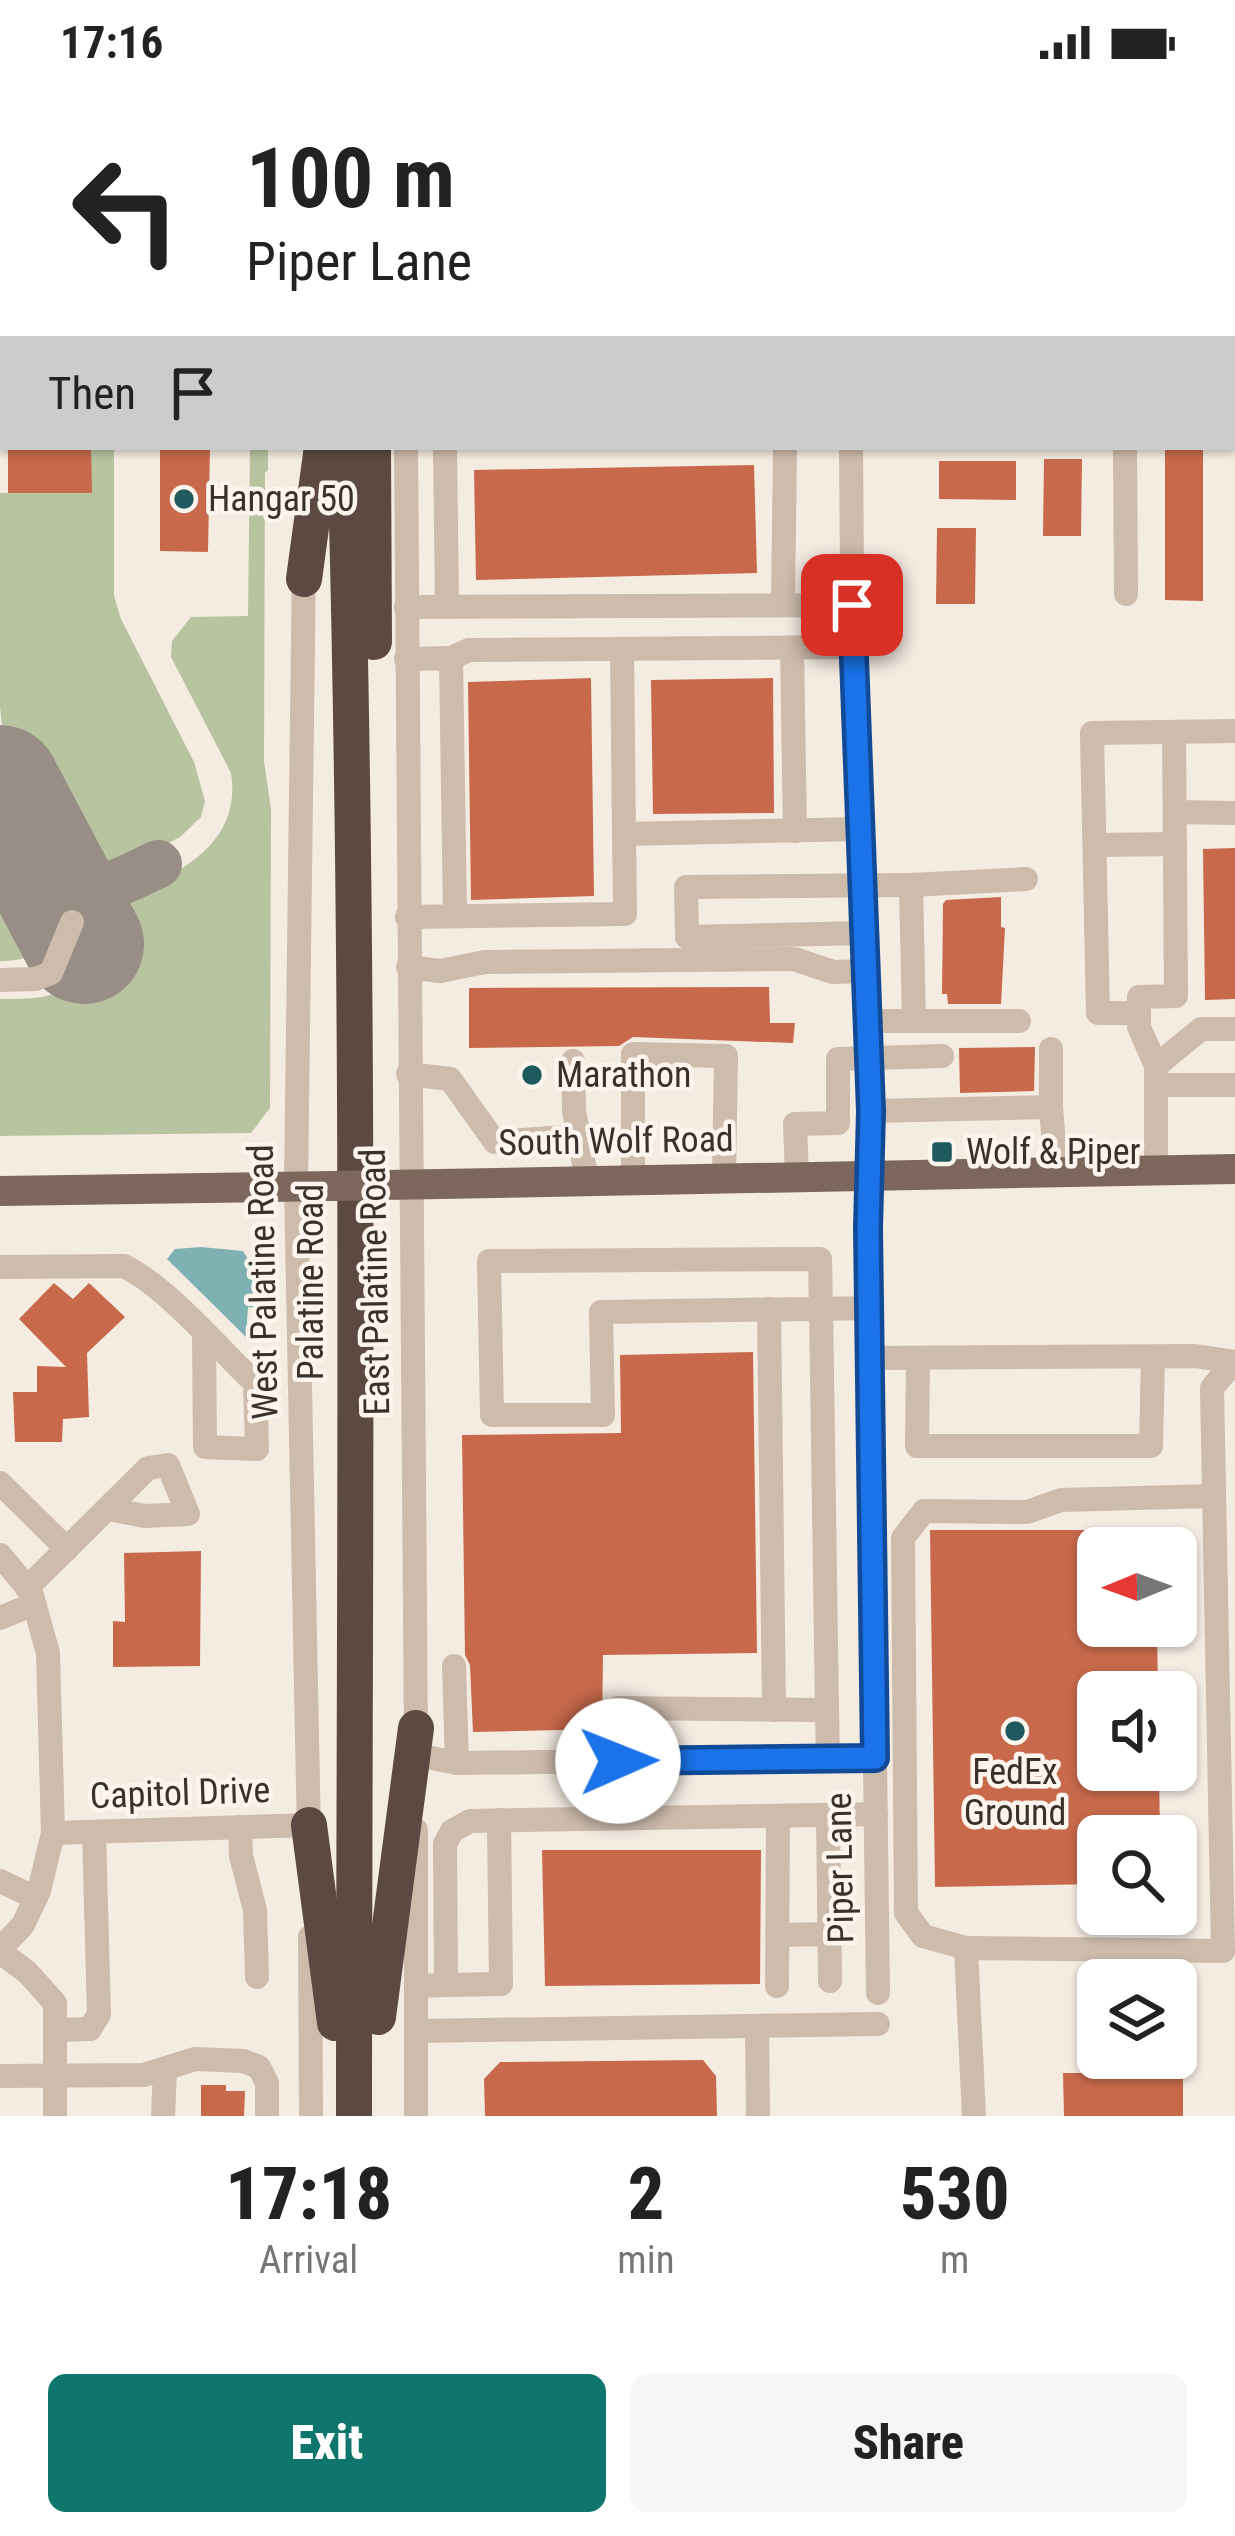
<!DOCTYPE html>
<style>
body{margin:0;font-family:"Roboto Condensed",sans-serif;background:#f6f6f6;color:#222;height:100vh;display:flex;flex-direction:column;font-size:45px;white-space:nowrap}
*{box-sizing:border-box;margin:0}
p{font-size:39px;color:#767676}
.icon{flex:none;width:66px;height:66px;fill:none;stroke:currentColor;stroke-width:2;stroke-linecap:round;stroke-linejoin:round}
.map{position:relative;height:2032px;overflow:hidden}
.side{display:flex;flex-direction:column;background:#fff;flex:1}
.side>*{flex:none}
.hud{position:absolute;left:0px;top:0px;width:1236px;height:366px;box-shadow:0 3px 9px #0004;background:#fff;color:#222;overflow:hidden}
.needle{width:78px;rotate:269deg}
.fabs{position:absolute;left:1077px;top:1443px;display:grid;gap:24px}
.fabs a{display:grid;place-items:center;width:120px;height:120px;border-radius:18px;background:#fff;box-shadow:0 3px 9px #0004;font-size:60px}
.pin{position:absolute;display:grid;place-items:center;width:102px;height:102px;color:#fff;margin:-51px;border-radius:24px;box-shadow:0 6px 18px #0006}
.me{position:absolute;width:132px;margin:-66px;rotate:89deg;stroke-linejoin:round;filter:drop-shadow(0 0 9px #0008)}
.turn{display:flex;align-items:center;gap:42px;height:252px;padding:0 48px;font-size:54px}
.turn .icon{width:156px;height:156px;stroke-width:2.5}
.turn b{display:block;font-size:84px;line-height:102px}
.then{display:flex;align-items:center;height:114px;padding:0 48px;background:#0003;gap:24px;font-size:45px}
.eta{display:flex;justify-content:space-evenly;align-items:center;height:204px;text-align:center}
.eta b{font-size:72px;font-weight:800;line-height:84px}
.primary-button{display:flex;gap:24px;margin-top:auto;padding:24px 48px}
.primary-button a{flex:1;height:138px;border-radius:18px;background:#0f766e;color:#fff;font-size:48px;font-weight:800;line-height:138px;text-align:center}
.primary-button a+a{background:#f6f6f6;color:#222}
.status{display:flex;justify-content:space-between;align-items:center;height:84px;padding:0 60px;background:#fff;direction:ltr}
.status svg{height:33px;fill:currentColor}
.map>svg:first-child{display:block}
</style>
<div class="status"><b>17:16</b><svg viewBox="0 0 49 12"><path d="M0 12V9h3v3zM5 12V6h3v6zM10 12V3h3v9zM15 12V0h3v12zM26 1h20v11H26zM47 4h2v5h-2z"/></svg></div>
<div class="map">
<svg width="1235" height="2032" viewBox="0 0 1235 2032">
<rect width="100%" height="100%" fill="#f4ebe1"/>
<!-- green -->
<g fill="#b8c4a0">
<path d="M91 363H114V512L121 535 194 678 205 717 201 733 180 753 122 783 107 785 86 783 62 768 48 750 5 669 0 623V409L91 408Z"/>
<path d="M250 363H268V387L265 388 264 677 271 725 270 1024 251 1049 0 1052V915C37 915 81 916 84 868 85 852 84 844 93 830 154 797 244 774 231 689L171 573 172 557 191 533 248 532Z"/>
<path d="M0 745C20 783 91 878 0 877Z"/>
</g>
<!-- water -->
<path fill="#7fb0b2" d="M201 1163 243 1167 255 1187V1224L248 1223 246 1253 167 1175 175 1165Z"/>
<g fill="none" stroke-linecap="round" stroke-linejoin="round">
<!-- taxiway -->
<path stroke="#988e86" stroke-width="48" d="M41 780C89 818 108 804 158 780"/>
<!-- runway -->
<path stroke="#988e86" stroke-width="120" d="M0 701 84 860"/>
</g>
<!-- building -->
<g fill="#c8694b">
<path d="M8 363H91L92 409H8Z"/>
<path d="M160 363H210L208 468 160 467Z"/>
<path d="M1165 363H1203V517L1165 516Z"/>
<path d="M1044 375H1082L1081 452H1043Z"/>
<path d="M939 377H1016V416L939 415Z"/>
<path d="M754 381 757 489 476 496 474 386Z"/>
<path d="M937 444H976L975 520H936Z"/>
<path d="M591 594 594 812 471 816 468 598Z"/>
<path d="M773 594 774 729 653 730 651 596Z"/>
<path d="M1235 764V915L1205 916 1203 765Z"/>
<path d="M1001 813V843L1005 844 1001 920H948L947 910H942L943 820 946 816Z"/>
<path d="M769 903 770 939H795L793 959 633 953 619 962 469 964V904Z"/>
<path d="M1035 963 1034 1007 960 1009 959 964Z"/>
<path d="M54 1199 73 1215 89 1199 125 1233 87 1269 89 1333 63 1335 62 1358H15L13 1308H37V1282L66 1283 19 1235Z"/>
<path d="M753 1268 757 1569 603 1571 602 1645 473 1648 470 1581 465 1571 462 1351 621 1349 620 1271Z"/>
<path d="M930 1446H1155L1156 1464H1098V1542H1157L1158 1608H1098V1686H1159L1160 1752H1098V1800L935 1803Z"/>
<path d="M201 1467 200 1582 113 1583V1537L125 1538 124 1469Z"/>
<path d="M542 1766H761L760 1900 545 1902Z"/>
<path d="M703 1976 716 1992 717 2032H485L484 1995 500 1978Z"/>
<path d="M1063 1989H1183V2032H1064Z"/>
<path d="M201 2001H226V2007H245L244 2032H201Z"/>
</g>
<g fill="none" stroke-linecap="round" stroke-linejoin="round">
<!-- minor -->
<g stroke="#cdbbac" stroke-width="24">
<path d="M400 0V3"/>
<path d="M495 0 496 3"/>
<path d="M960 0V3"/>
<path d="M1010 0V3"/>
<path d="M157 3V0"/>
<path d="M282 3 296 0"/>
<path d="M760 3 764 0"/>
<path d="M853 3 854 0"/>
<path d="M1233 283H1235"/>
<path d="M406 363 416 1658"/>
<path d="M445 363 447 523"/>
<path d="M851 363 853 622 871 1027 868 1144 878 1909"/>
<path d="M1125 363 1126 510"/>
<path d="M304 479 296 1102 309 1752"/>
<path d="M783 521 785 363"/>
<path d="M406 523 852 521"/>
<path d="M792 564 795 747"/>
<path d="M622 565 624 750"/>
<path d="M451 574 469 566 853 563"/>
<path d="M406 575 451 574 455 832"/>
<path d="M1174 649 1176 912 1139 913V943L1156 982 1201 945H1235"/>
<path d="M1175 728 1235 729"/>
<path d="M1095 761 1175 760"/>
<path d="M911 801 1026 795"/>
<path d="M407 833 625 830 624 750 861 745"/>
<path d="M865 849 687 853 686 803 911 801 914 937"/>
<path d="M408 883 440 887 485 878 794 875 833 888 866 887"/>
<path d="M0 896 35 895 51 889 72 838"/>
<path d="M1139 929H1098L1092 649 1235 647"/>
<path d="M868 937H1019"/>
<path d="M573 977 574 1027 587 1096"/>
<path d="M1156 982V1086"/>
<path d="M408 990 450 995 495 1058 578 1052"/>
<path d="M1156 1001H1235"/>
<path d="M1051 1023 1056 1087"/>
<path d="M871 1027 1051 1023V965"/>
<path d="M797 1091 795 1040 838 1039V975L942 972"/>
<path d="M633 1095V970L726 972 724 1093"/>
<path d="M0 1183 124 1182C167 1203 219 1265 255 1299L257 1365 205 1363 204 1250"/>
<path d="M769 1225 774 1626"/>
<path d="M870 1274 1195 1272 1235 1278"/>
<path d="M918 1274 917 1362H1151L1153 1273"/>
<path d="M0 1399 67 1465"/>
<path d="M0 1471 31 1508 48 1569 53 1749 39 1807 23 1841 0 1865"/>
<path d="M27 1504 148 1384 168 1381 188 1430 145 1432 108 1425"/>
<path d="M0 1534 34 1520"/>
<path d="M454 1582 457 1679"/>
<path d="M827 1626 828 1674"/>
<path d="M416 1671 457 1679 875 1674"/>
<path d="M618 1677V1624L827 1626 821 1225 820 1175 489 1177 492 1331H603L601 1228C691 1226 780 1226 869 1224"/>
<path d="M828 1731 830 1897"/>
<path d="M240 1743 241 1772 255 1826 257 1893"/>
<path d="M53 1749 309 1741"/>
<path d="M0 1797 36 1814"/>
<path d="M778 1851 830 1850"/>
<path d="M310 1853 311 2032"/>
<path d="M966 1864 923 1852 906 1829 903 1454 924 1427 1027 1428 1061 1416 1214 1412"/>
<path d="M0 1868 27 1888 55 1919V2032"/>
<path d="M446 1901 501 1900 499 1736"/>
<path d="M418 1902 446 1901 445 1760 452 1747 470 1737 876 1730"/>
<path d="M777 1902 778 1732"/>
<path d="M757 1942 758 2032"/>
<path d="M56 1946 90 1945 99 1930 94 1748"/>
<path d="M418 1947 878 1940"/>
<path d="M0 1992 144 1991 195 1975 243 1977 259 1983 267 1999V2032"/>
<path d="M163 2032 165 1987"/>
<path d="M416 2032V1746"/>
<path d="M974 2032 966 1864 1223 1867 1212 1304 1232 1280"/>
</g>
<!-- major -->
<g stroke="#7d675c" stroke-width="30">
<path d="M385 1101 1235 1085"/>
<path d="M0 1107 332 1102"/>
</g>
<!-- highway -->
<g stroke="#5c4a42" stroke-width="36">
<path d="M335 0V3"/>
<path d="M370 0V3"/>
<path d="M345 363C361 919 354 1476 354 2032"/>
<path d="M373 363 374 558"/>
<path d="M304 495 322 363"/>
<path d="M309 1741 335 1939"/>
<path d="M378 1933 416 1644"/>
</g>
<!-- major-bridge -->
<path stroke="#7d675c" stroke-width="30" d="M332 1102 385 1101"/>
</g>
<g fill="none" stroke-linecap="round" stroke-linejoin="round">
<defs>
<path id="route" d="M618 1677 875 1674 868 1144 871 1027 852 521"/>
</defs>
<!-- route casing -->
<use href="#route" stroke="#114b97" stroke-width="30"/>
<!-- route -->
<use href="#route" stroke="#1a73e8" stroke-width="21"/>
</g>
<!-- markers -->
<g fill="#1f5a5e" stroke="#fbf5ee" stroke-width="4.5">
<circle cx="184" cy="415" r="12"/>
<circle cx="532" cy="991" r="12"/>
<rect x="930" y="1056" width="24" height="24" rx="6"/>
<circle cx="1015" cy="1647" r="12"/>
</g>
<g text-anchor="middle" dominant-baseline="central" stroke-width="9" stroke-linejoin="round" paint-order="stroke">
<!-- poi labels -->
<g font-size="36" fill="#3b302b" stroke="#fbf5ee" text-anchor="start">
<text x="208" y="415">Hangar 50</text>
<text x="556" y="991">Marathon</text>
<text x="966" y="1068">Wolf &amp; Piper</text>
<text x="1015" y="1688" text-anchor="middle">FedEx<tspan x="1015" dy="41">Ground</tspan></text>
</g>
<!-- street labels -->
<g font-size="36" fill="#3b302b" stroke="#fbf5ee">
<text transform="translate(616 1057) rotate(-1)">South Wolf Road</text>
<text transform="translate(263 1198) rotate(-91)">West Palatine Road</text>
<text transform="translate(311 1198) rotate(-90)">Palatine Road</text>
<text transform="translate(375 1198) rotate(-91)">East Palatine Road</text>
<text transform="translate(180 1709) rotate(-2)">Capitol Drive</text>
<text transform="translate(840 1784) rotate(-91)">Piper Lane</text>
</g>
</g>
</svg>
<div class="fabs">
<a><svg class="needle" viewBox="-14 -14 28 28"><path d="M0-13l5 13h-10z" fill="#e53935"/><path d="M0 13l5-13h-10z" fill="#767676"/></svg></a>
<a><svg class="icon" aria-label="sound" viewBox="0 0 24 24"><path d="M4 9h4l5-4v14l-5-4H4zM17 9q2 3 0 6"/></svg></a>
<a><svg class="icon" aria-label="search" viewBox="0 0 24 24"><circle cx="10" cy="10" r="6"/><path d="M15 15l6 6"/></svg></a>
<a><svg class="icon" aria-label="layers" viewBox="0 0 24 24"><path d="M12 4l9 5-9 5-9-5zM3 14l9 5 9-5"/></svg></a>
</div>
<div class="pin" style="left:852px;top:521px;background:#d93025"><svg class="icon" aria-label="arrive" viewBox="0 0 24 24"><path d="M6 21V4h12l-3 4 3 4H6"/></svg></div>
<svg class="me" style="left:618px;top:1677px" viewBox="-20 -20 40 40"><circle r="19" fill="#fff"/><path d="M0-13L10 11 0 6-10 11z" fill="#1a73e8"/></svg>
<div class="hud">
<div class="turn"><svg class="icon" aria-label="left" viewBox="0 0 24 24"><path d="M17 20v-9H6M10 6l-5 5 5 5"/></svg><div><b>100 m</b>Piper Lane</div></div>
<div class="then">Then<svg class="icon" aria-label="arrive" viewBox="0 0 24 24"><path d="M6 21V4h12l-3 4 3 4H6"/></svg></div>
</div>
</div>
<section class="side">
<div class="eta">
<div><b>17:18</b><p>Arrival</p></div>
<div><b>2</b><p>min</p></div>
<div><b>530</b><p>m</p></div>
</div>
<div class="primary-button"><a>Exit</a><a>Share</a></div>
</section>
